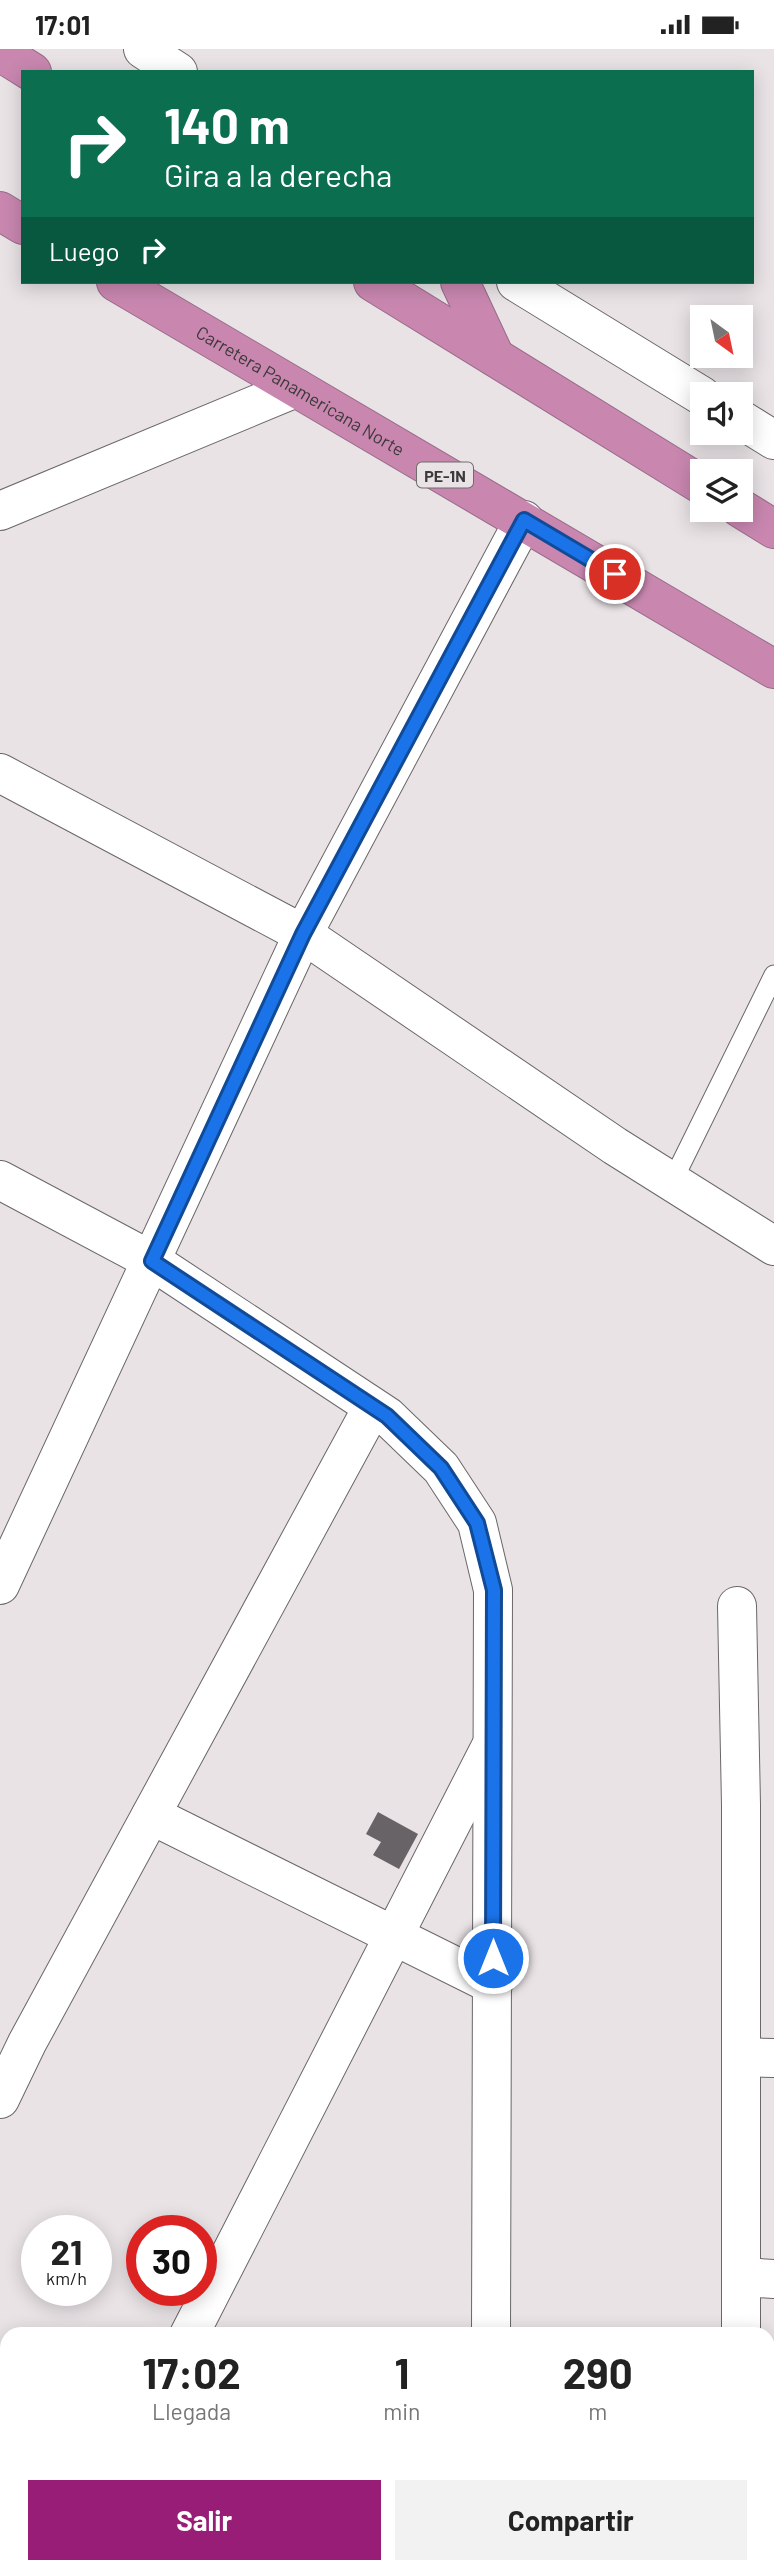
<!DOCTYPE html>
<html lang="es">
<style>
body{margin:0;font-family:Barlow,sans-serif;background:#f2f2f2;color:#222;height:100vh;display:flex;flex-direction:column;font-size:26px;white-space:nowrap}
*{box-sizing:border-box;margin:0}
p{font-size:23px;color:#767676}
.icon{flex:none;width:38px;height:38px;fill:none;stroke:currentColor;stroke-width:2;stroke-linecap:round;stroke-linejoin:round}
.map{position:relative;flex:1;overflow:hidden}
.drawer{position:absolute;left:0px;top:2278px;width:775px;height:247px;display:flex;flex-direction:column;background:#fff;border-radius:21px 21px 0 0;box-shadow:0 4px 18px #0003}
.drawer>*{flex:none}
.guide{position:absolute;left:21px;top:21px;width:733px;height:214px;border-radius:0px;box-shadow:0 4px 18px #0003;background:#0b6e4f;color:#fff;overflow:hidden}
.needle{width:46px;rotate:147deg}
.tools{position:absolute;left:690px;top:256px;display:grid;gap:14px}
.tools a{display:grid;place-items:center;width:63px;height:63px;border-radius:0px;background:#fff;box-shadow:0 4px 18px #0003;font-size:35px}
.speed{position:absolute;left:21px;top:2166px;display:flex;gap:14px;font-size:35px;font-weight:700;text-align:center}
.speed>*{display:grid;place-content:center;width:91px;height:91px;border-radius:50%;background:#fff;box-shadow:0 4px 18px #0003;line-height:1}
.speed small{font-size:18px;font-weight:400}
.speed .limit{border:10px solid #d22;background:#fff;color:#111}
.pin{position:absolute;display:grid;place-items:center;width:60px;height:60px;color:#fff;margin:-30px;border:4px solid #fff;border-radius:50%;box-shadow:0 2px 7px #0007}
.me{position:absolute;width:77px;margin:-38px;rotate:0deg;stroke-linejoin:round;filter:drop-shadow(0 0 5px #0008)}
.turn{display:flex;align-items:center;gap:24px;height:147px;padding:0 28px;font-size:32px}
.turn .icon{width:91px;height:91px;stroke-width:2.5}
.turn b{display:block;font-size:49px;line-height:60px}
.then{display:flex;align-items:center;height:66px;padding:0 28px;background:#0003;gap:14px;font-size:26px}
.eta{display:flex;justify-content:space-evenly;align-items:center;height:119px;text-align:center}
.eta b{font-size:42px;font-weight:700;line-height:49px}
.primary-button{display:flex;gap:14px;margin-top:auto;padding:14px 28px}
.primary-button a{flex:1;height:80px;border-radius:0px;background:#981d76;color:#fff;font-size:28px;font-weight:700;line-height:80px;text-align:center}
.primary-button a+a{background:#f2f2f2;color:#222}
.status{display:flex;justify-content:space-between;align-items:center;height:49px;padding:0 35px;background:#fff;direction:ltr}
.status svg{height:19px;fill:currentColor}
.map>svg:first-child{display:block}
</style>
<div class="status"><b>17:01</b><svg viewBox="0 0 49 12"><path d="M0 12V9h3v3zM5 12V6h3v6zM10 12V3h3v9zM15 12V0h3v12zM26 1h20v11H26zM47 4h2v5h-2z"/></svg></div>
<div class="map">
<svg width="774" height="2524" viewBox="0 0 774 2524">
<rect width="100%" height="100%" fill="#e9e3e6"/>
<!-- building -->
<path fill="#686366" d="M378 1763 418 1785 399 1820 373 1806 381 1793 366 1785Z"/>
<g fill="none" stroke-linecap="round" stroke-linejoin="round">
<defs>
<path id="lane" d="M672 1133 774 926"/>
<g id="street">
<path d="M143 0 178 23"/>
<path d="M516 233 702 347"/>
<path d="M740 370 774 391"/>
<path d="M0 462 296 339"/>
<path d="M0 724 303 885 615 1097 774 1197"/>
<path d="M0 1131 152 1212 387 1367 441 1419 477 1474 493 1541 491 2286"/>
<path d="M0 1536 303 885 524 471"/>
<path d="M737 1557 741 1756V2286"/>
<path d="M151 1766 493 1936"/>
<path d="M741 2008 774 2009"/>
<path d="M0 2050 27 1994 372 1359"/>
<path d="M741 2228 774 2230"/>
<path d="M189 2286 490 1699"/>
<path d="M0 2462 7 2473"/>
<path d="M768 2471H774"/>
<path d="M35 2518 38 2524"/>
<path d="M67 2524 70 2518"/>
<path d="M490 2524V2518"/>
<path d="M740 2524V2518"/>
</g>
<g id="highway">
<path d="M0 3 32 23"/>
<path d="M0 162 23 176"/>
<path id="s1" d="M116 233 774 620"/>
<path d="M373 233 702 436"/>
<path d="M460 233 495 308"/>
<path d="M740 459 774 480"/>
</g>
</defs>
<!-- lane casing -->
<use href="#lane" stroke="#6b6769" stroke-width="21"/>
<!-- street casing -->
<use href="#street" stroke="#6b6769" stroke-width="40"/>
<!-- highway casing -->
<use href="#highway" stroke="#976c87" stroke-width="40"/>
<!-- lane -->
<use href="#lane" stroke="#fff" stroke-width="19"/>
<!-- street -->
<use href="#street" stroke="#fff" stroke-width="38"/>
<!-- highway -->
<use href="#highway" stroke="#c987b0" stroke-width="38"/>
</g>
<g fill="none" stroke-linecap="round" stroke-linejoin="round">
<defs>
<path id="route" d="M493 1909 494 1541 477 1474 441 1419 387 1367 152 1212 303 885 524 471 615 525"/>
</defs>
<!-- route casing -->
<use href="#route" stroke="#114b97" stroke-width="18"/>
<!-- route -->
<use href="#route" stroke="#1a73e8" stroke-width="12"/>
</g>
<g text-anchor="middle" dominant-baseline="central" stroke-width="7" stroke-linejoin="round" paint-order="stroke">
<!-- shield labels -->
<rect fill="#e9e3e6" stroke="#6f6c6e" stroke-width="2" x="417" y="413.5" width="56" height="25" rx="5"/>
<g font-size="16" font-weight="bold" fill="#3b393a">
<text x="445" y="426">PE-1N</text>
</g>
<!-- street labels -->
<g font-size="18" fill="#3b393a" stroke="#e9e3e6">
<text stroke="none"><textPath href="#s1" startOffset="214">Carretera Panamericana Norte</textPath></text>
</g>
</g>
</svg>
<div class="tools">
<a><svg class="needle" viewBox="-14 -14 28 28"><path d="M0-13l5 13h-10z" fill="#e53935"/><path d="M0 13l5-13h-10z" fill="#767676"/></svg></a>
<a><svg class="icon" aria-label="sound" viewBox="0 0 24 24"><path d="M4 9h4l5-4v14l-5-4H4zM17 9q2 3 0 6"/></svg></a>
<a><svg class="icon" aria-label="layers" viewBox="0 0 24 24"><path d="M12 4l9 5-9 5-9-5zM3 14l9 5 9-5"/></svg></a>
</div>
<div class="speed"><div>21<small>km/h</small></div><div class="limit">30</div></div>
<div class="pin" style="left:615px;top:525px;background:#d93025"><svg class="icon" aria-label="arrive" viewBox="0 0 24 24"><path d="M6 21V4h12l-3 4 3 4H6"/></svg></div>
<svg class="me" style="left:493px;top:1909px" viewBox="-20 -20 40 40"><circle r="17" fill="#1a73e8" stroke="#fff" stroke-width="3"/><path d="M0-11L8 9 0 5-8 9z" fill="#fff"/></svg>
<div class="guide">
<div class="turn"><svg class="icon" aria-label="right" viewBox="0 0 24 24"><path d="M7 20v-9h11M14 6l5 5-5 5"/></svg><div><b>140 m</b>Gira a la derecha</div></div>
<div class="then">Luego<svg class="icon" aria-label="right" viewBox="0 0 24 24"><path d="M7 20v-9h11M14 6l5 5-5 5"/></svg></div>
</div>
<section class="drawer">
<div class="eta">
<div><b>17:02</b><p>Llegada</p></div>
<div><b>1</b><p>min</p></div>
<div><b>290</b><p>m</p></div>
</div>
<div class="primary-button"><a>Salir</a><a>Compartir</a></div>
</section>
</div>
